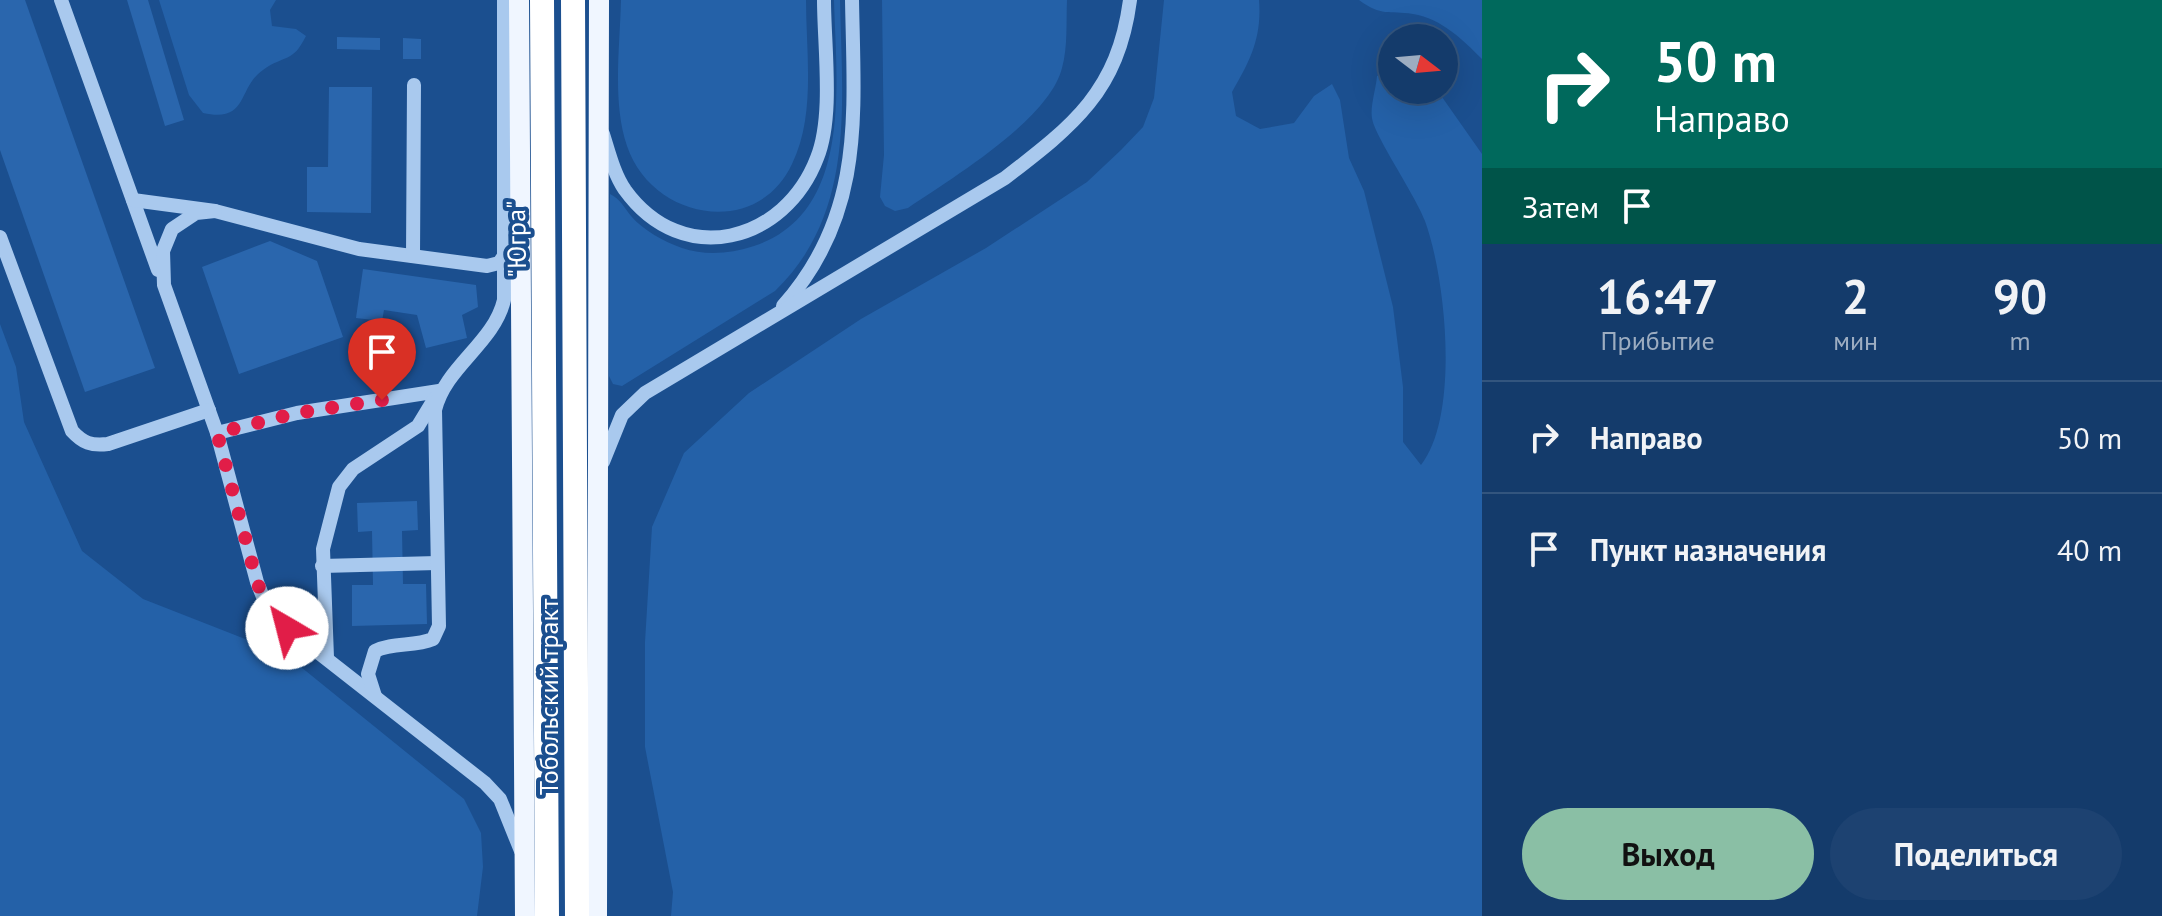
<!DOCTYPE html>
<html lang="ru">
<meta charset="utf-8">
<style>
body{margin:0;font-family:"PT Sans",sans-serif;background:#1d4271;color:#f1f3f6;height:100vh;display:flex;flex-direction:column;font-size:30px;white-space:nowrap}
*{box-sizing:border-box;margin:0}
p{font-size:26px;color:#9dadc1}
.icon{flex:none;width:44px;height:44px;fill:none;stroke:currentColor;stroke-width:2;stroke-linecap:round;stroke-linejoin:round}
.map{position:relative;flex:1;overflow:hidden}
.details{display:flex;flex-direction:column;background:#143b6b;width:680px}
.details>*{flex:none}
.hud{background:#00695c;color:#fff;overflow:hidden}
.needle{width:52px;rotate:106deg}
.tools{position:absolute;left:1378px;top:24px;display:grid;gap:16px}
.tools a{display:grid;place-items:center;width:80px;height:80px;border-radius:50%;background:#143b6b;box-shadow:0 8px 32px #0002,0 0 0 2px #33557e;font-size:40px}
.pin{position:absolute;display:grid;place-items:center;width:68px;height:68px;color:#fff;margin:-82px -34px;border-radius:50% 50% 50% 0;rotate:-45deg;box-shadow:0 0 8px #0007}
.pin .icon{rotate:45deg}
.me{position:absolute;width:88px;margin:-44px;rotate:323deg;stroke-linejoin:round;filter:drop-shadow(0 0 6px #0008)}
.turn{display:flex;align-items:center;gap:28px;height:168px;padding:0 40px;font-size:36px}
.turn .icon{width:104px;height:104px;stroke-width:2.5}
.turn b{display:block;font-size:56px;line-height:68px}
.then{display:flex;align-items:center;height:76px;padding:0 40px;background:#0003;gap:16px;font-size:30px}
.eta{display:flex;justify-content:space-evenly;align-items:center;height:136px;text-align:center}
.eta b{font-size:48px;font-weight:600;line-height:56px}
.primary-button{display:flex;gap:16px;margin-top:auto;padding:16px 40px}
.primary-button a{flex:1;height:92px;border-radius:48px;background:#8abfa5;color:#111;font-size:32px;font-weight:600;line-height:92px;text-align:center}
.primary-button a+a{background:#1d4271;color:#f1f3f6}
ul{padding:0;list-style:none}
li{display:flex;align-items:center;gap:24px;height:112px;padding:0 40px;border-top:2px solid #33557e}
li div{flex:1}
li b{display:block;font-size:30px}
li em{font-style:normal}
main{display:flex;flex:1;min-height:0}
.map>svg:first-child{display:block}
</style>
<main>
<div class="map">
<svg width="1482" height="916" viewBox="0 0 1482 916">
<rect width="100%" height="100%" fill="#1b4f8f"/>
<!-- green -->
<g fill="#2461a8">
<path d="M159 0H276L270 10 272 26 296 29 306 36C292 64 285 54 263 70 237 88 249 123 203 113L189 95Z"/>
<path d="M621 0H806C806 53 816 115 792 164 757 239 652 220 627 146 612 102 620 47 621 0Z"/>
<path d="M834 0H840C842 103 856 213 775 291L622 386 613 384 609 376 610 194C620 199 624 207 631 216 644 231 663 241 682 248 705 256 730 254 754 246 854 213 836 82 834 0Z"/>
<path d="M882 0H1067C1066 22 1068 47 1062 68 1049 120 952 178 908 208L895 211 885 206 880 197 884 155Z"/>
<path d="M1164 0H1259C1262 38 1250 61 1232 92L1236 116 1260 129 1294 123 1314 96 1332 84 1340 100 1349 158 1364 191 1393 307 1403 387V442L1421 465C1460 415 1446 279 1425 221 1416 196 1374 135 1372 118 1370 106 1376 89 1377 76L1392 69V90H1432L1442 97 1482 154V916H671L673 892 645 747V642L652 527 684 453 749 393 861 319 986 248 1087 182 1121 150 1143 127 1154 98Z"/>
<path d="M1359 0H1482V59C1462 39 1442 19 1413 14 1388 10 1382 17 1359 0Z"/>
<path d="M0 324 16 367 24 422 82 551 143 599 276 651 296 663 464 799 481 833 483 867 477 916H0Z"/>
</g>
<!-- building -->
<g fill="#2a66ad">
<path d="M0 0H25L155 368 85 392 0 150Z"/>
<path d="M127 0H148L184 120 165 126Z"/>
<path d="M337 37 380 38V50L337 49Z"/>
<path d="M403 38 421 39V59H403Z"/>
<path d="M329 87H372L371 213 307 212V167H328Z"/>
<path d="M270 241 317 261 343 337 239 374 202 267Z"/>
<path d="M363 269 476 285 478 307 462 315 467 338 426 348 417 315 384 310 382 321 356 318Z"/>
<path d="M417 501 418 530 402 531 403 584H426L427 624 352 626V585H373L372 531 358 532 357 503Z"/>
</g>
<g fill="none" stroke-linecap="round" stroke-linejoin="round">
<!-- minor -->
<g stroke="#a9c9ee" stroke-width="14">
<path d="M61 0 158 270"/>
<path d="M603 134C609 153 614 174 625 190 683 270 785 242 817 158 834 116 824 46 824 0"/>
<path d="M133 200 215 211 359 249 487 266 499 263 506 253"/>
<path d="M215 211 196 213 172 229 163 251 164 285 217 433 257 582 263 597 287 628 485 783 500 799 521 851"/>
<path d="M0 237 72 431C83 443 91 446 108 444L209 410"/>
<path d="M413 256 414 85"/>
<path d="M783 306C865 214 854 114 852 0"/>
<path d="M217 433 297 413 439 391"/>
<path d="M603 462 622 415 645 393 1005 178C1074 125 1118 91 1130 0"/>
<path d="M322 566 437 563"/>
<path d="M327 658 323 549 339 487 353 469 418 426 435 398"/>
<path d="M375 696 368 674 375 651C393 642 414 647 433 639L439 626 435 410C445 367 494 343 504 300V0"/>
</g>
<!-- major -->
<g stroke="#f0f6ff" stroke-width="20">
<path d="M519 0 525 916"/>
<path d="M597 916 599 0"/>
</g>
<!-- highway -->
<g stroke="#fff" stroke-width="24">
<path d="M542 0 547 916"/>
<path d="M573 0 577 916"/>
</g>
</g>
<g fill="none" stroke-linecap="round" stroke-linejoin="round">
<!-- route -->
<path stroke="#e11d48" stroke-width="14" stroke-dasharray="0 25.2" d="M287 628 263 597 257 582 217 433 297 413 382 400"/>
</g>
<g text-anchor="middle" dominant-baseline="central" stroke-width="8" stroke-linejoin="round" paint-order="stroke">
<!-- street labels -->
<g font-size="26" fill="#fff" stroke="#1b4f8f">
<text transform="translate(516 239) rotate(-91)">"Югра"</text>
<text transform="translate(548 697) rotate(-90)">Тобольский тракт</text>
</g>
</g>
</svg>
<div class="tools">
<a><svg class="needle" viewBox="-14 -14 28 28"><path d="M0-13l5 13h-10z" fill="#e53935"/><path d="M0 13l5-13h-10z" fill="#9dadc1"/></svg></a>
</div>
<div class="pin" style="left:382px;top:400px;background:#d93025"><svg class="icon" aria-label="arrive" viewBox="0 0 24 24"><path d="M6 21V4h12l-3 4 3 4H6"/></svg></div>
<svg class="me" style="left:287px;top:628px" viewBox="-20 -20 40 40"><circle r="19" fill="#fff"/><path d="M0-13L10 11 0 6-10 11z" fill="#e11d48"/></svg>
</div>
<section class="details">
<div class="hud">
<div class="turn"><svg class="icon" aria-label="right" viewBox="0 0 24 24"><path d="M7 20v-9h11M14 6l5 5-5 5"/></svg><div><b>50 m</b>Направо</div></div>
<div class="then">Затем<svg class="icon" aria-label="arrive" viewBox="0 0 24 24"><path d="M6 21V4h12l-3 4 3 4H6"/></svg></div>
</div>
<div class="eta">
<div><b>16:47</b><p>Прибытие</p></div>
<div><b>2</b><p>мин</p></div>
<div><b>90</b><p>m</p></div>
</div>
<ul>
<li><svg class="icon" aria-label="right" viewBox="0 0 24 24"><path d="M7 20v-9h11M14 6l5 5-5 5"/></svg><div><b>Направо</b></div><em>50 m</em></li>
<li><svg class="icon" aria-label="arrive" viewBox="0 0 24 24"><path d="M6 21V4h12l-3 4 3 4H6"/></svg><div><b>Пункт назначения</b></div><em>40 m</em></li>
</ul>
<div class="primary-button"><a>Выход</a><a>Поделиться</a></div>
</section>
</main>
